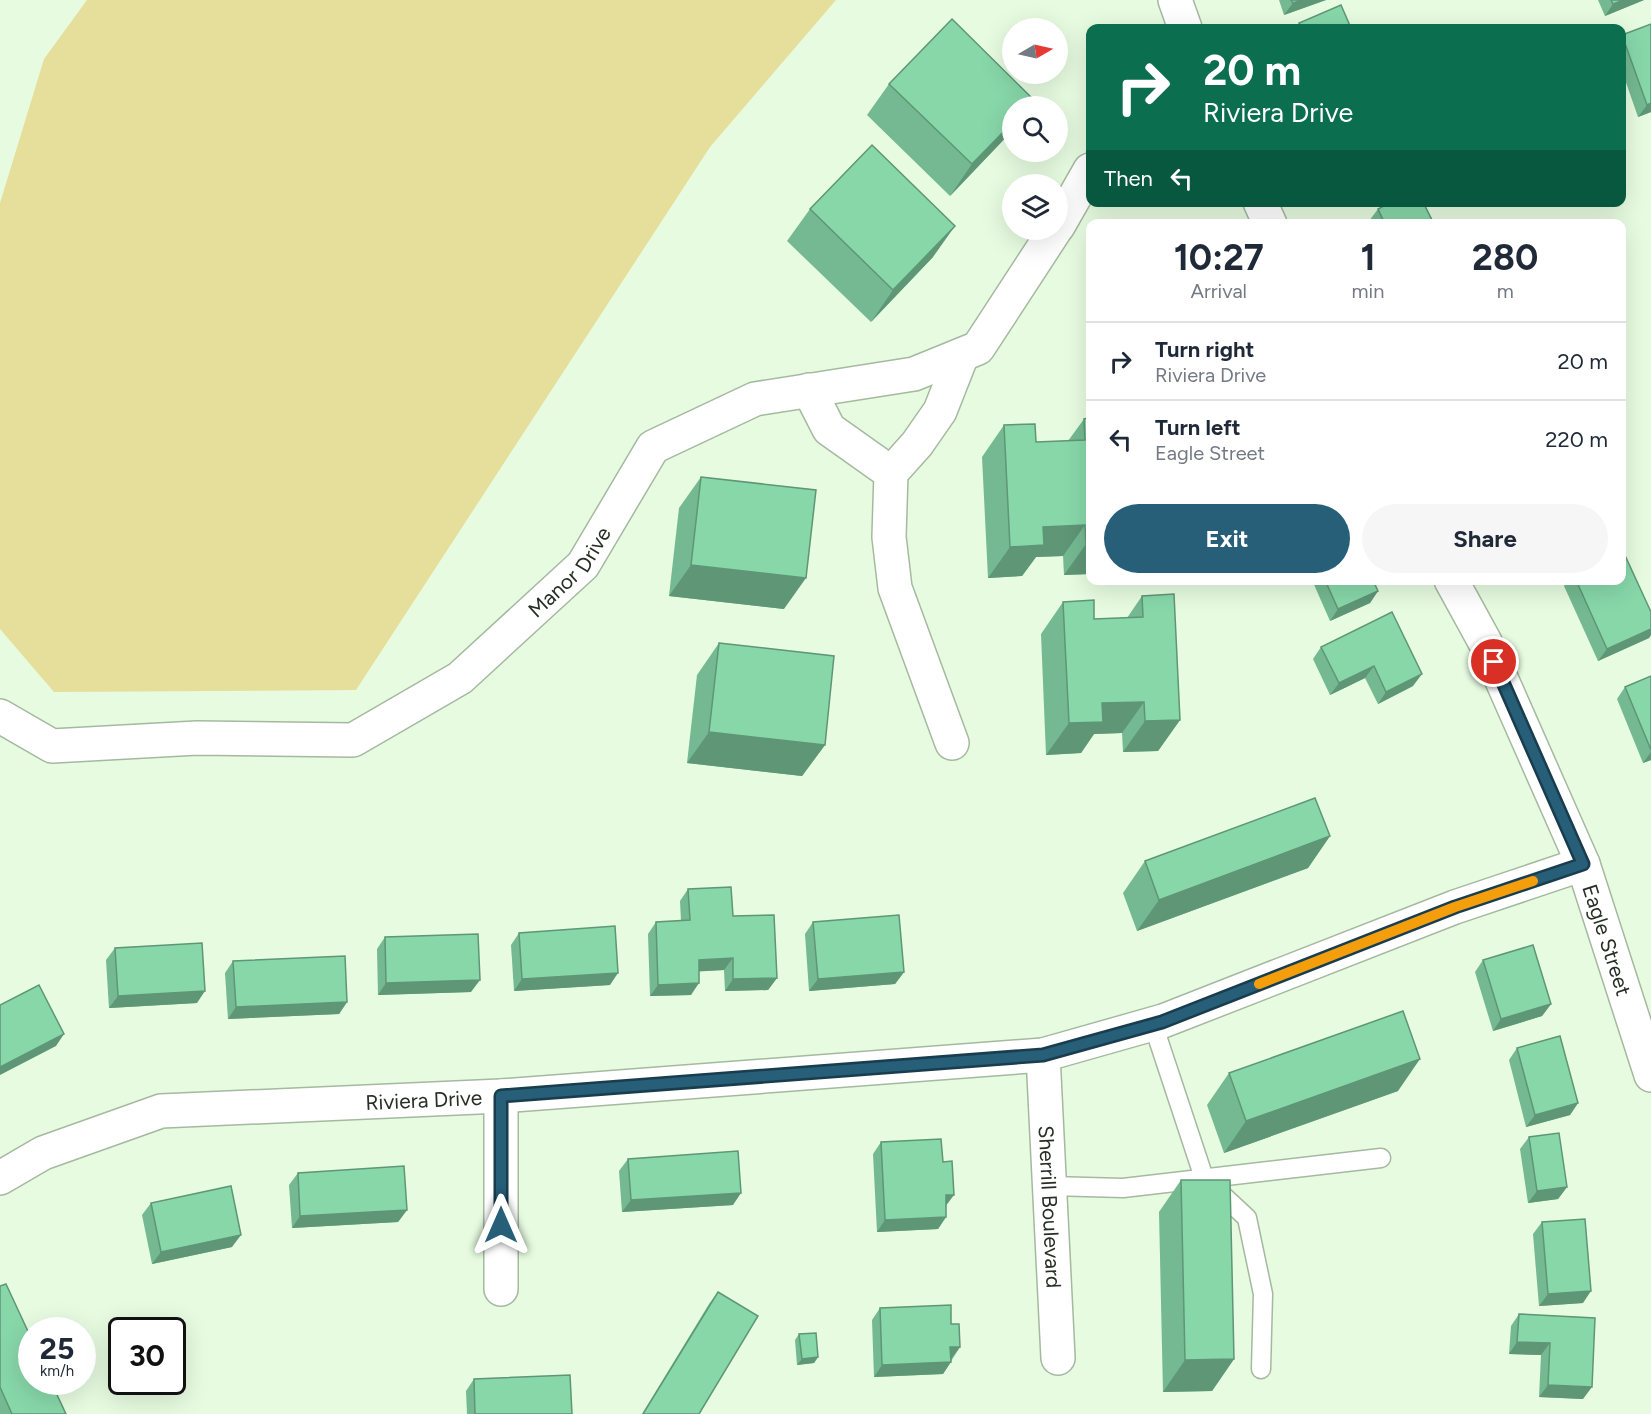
<!DOCTYPE html>
<style>
body{margin:0;font-family:Figtree,sans-serif;background:#f6f6f7;color:#1f2937;height:100vh;display:flex;flex-direction:column;font-size:22px;white-space:nowrap}
*{box-sizing:border-box;margin:0}
p{font-size:20px;color:#747a83}
.icon{flex:none;width:33px;height:33px;fill:none;stroke:currentColor;stroke-width:2;stroke-linecap:round;stroke-linejoin:round}
.map{position:relative;flex:1;overflow:hidden}
.drawer{position:absolute;left:1086px;top:219px;width:540px;height:366px;display:flex;flex-direction:column;background:#fff;border-radius:12px;box-shadow:0 6px 24px #0002}
.drawer>*{flex:none}
.hud{position:absolute;left:1086px;top:24px;width:540px;height:183px;border-radius:12px;box-shadow:0 6px 24px #0002;background:#0b6e4f;color:#fff;overflow:hidden}
.needle{width:39px;rotate:81deg}
.fabs{position:absolute;left:1002px;top:18px;display:grid;gap:12px}
.fabs a{display:grid;place-items:center;width:66px;height:66px;border-radius:50%;background:#fff;box-shadow:0 6px 24px #0002;font-size:30px}
.speed{position:absolute;left:18px;top:1317px;display:flex;gap:12px;font-size:30px;font-weight:700;text-align:center}
.speed>*{display:grid;place-content:center;width:78px;height:78px;border-radius:50%;background:#fff;box-shadow:0 6px 24px #0002;line-height:1}
.speed small{font-size:15px;font-weight:400}
.speed .limit{border:3px solid #111;border-radius:9px;background:#fff;color:#111}
.pin{position:absolute;display:grid;place-items:center;width:51px;height:51px;color:#fff;margin:-26px;border:3px solid #fff;border-radius:50%;box-shadow:0 2px 6px #0007}
.me{position:absolute;width:66px;margin:-33px;rotate:0deg;stroke-linejoin:round;filter:drop-shadow(0 0 4px #0008)}
.turn{display:flex;align-items:center;gap:21px;height:126px;padding:0 18px;font-size:27px}
.turn .icon{width:78px;height:78px;stroke-width:2.5}
.turn b{display:block;font-size:42px;line-height:51px}
.then{display:flex;align-items:center;height:57px;padding:0 18px;background:#0003;gap:12px;font-size:22px}
.eta{display:flex;justify-content:space-evenly;align-items:center;height:102px;text-align:center}
.eta b{font-size:36px;font-weight:700;line-height:42px}
.primary-button{display:flex;gap:12px;margin-top:auto;padding:12px 18px}
.primary-button a{flex:1;height:69px;border-radius:36px;background:#275e78;color:#fff;font-size:24px;font-weight:700;line-height:69px;text-align:center}
.primary-button a+a{background:#f6f6f7;color:#1f2937}
ul{padding:0;list-style:none}
li{display:flex;align-items:center;gap:18px;height:78px;padding:0 18px;border-top:2px solid #e0e1e3}
li div{flex:1}
li b{display:block;font-size:22px}
li em{font-style:normal}
.map>svg:first-child{display:block}
</style>
<div class="map">
<svg width="1651" height="1414" viewBox="0 0 1651 1414">
<rect width="100%" height="100%" fill="#e6fbe0"/>
<!-- green -->
<path fill="#e6de9b" d="M87 0H836L710 147 356 690 54 692 0 629V203L44 59Z"/>
<g fill="none" stroke-linecap="round" stroke-linejoin="round">
<defs>
<g id="lane">
<path d="M1153 1024 1204 1178 1247 1218 1263 1294 1261 1369"/>
<path d="M1050 1186 1123 1188 1381 1158"/>
</g>
<g id="street">
<path d="M1175 0 1185 28"/>
<path d="M1260 202 1270 224"/>
<path d="M1058 226 1090 170"/>
<path d="M809 390 829 429 891 473"/>
<path id="s1" d="M1451 580 1485 642 1583 864 1651 1075"/>
<path id="s2" d="M0 716 52 746 197 738 353 740 460 678 583 565 653 447 755 399 914 374 978 348 1055 230"/>
<path d="M952 743 895 588 889 537 891 473 917 444 940 411 962 355"/>
<path id="s3" d="M1043 1055 1058 1358"/>
<path d="M501 1096V1289"/>
<path id="s4" d="M0 1178 43 1153 161 1111 501 1096 1043 1055 1163 1021 1455 907 1583 864"/>
</g>
</defs>
<!-- lane casing -->
<use href="#lane" stroke="#a5b9a0" stroke-width="21"/>
<!-- street casing -->
<use href="#street" stroke="#a5b9a0" stroke-width="36"/>
<!-- lane -->
<use href="#lane" stroke="#fff" stroke-width="18"/>
<!-- street -->
<use href="#street" stroke="#fff" stroke-width="33"/>
</g>
<!-- wall -->
<g fill="#74b991">
<path d="M1279 0H1326L1284 15Z"/>
<path d="M1598 0H1644L1605 16Z"/>
<path d="M1299 23 1351 28H1296Z"/>
<path d="M1651 24V112L1638 117 1622 71V35Z"/>
<path d="M889 84 1034 100 1030 106H1012V131L950 196 867 115Z"/>
<path d="M810 209 933 257 871 322 787 241Z"/>
<path d="M1378 209 1434 224H1370L1369 221Z"/>
<path d="M1084 419 1090 574 1064 575 1063 556 1036 557 1022 576 988 578 982 457 1004 425 1036 442 1068 441Z"/>
<path d="M701 477 784 609 669 596 679 508Z"/>
<path d="M1312 580H1373L1378 591 1370 603 1330 621Z"/>
<path d="M1568 580H1622L1651 612V635L1649 638 1598 661 1564 586Z"/>
<path d="M1142 596 1180 720 1158 751 1123 752 1122 733 1094 734 1081 753 1046 755 1041 634 1063 602 1094 619 1127 618Z"/>
<path d="M1392 612 1413 686 1378 704 1365 678 1330 695 1313 659 1321 647Z"/>
<path d="M719 643 825 745 802 776 687 763 697 675Z"/>
<path d="M1651 676V760L1643 763 1617 699 1625 687Z"/>
<path d="M1330 836 1308 868 1137 931 1123 893 1145 861Z"/>
<path d="M688 889 733 916 777 978 768 990 725 991 724 970 699 971 691 995 650 996 648 934 656 922 681 921 680 901Z"/>
<path d="M813 922 904 972 895 984 809 991 805 934Z"/>
<path d="M519 933 610 985 514 991 511 945Z"/>
<path d="M385 937 471 992 378 995 377 949Z"/>
<path d="M115 948 197 1003 109 1008 106 960Z"/>
<path d="M1483 960 1551 1004 1542 1016 1493 1031 1475 972Z"/>
<path d="M233 961 347 1002 339 1014 228 1019 225 973Z"/>
<path d="M1517 1048 1578 1103 1570 1115 1526 1127 1509 1060Z"/>
<path d="M1229 1073 1398 1091 1224 1153 1207 1105Z"/>
<path d="M1529 1137 1567 1187 1558 1199 1528 1203 1520 1149Z"/>
<path d="M881 1142 946 1217 938 1229 877 1232 873 1154Z"/>
<path d="M628 1159 733 1205 622 1212 619 1171Z"/>
<path d="M298 1173 407 1210 398 1222 292 1228 289 1185Z"/>
<path d="M1181 1180 1234 1359 1212 1391 1163 1392 1159 1212Z"/>
<path d="M151 1203 232 1247 152 1264 142 1215Z"/>
<path d="M1542 1222 1583 1303 1539 1306 1533 1234Z"/>
<path d="M0 1286 66 1414H0Z"/>
<path d="M718 1292 699 1414H642L709 1304Z"/>
<path d="M880 1308 951 1324 960 1347 943 1374 874 1377 872 1320Z"/>
<path d="M1519 1314 1595 1318 1583 1399 1539 1397 1541 1355 1509 1354 1511 1326Z"/>
<path d="M799 1334 818 1357 814 1363 797 1365 795 1340Z"/>
<path d="M474 1379 572 1414H467L466 1391Z"/>
</g>
<!-- shaded-wall -->
<g fill="#5e9676">
<path d="M1302 0H1326L1284 15 1293 3Z"/>
<path d="M1624 0H1644L1605 16 1613 4Z"/>
<path d="M1651 103V112L1638 117 1647 105Z"/>
<path d="M1012 123V131L950 196 972 164Z"/>
<path d="M955 226 933 257 871 322 893 290Z"/>
<path d="M1085 525 1063 556 1036 557 1022 576 988 578 1010 547 1043 527Z"/>
<path d="M1086 544H1090V574L1064 575Z"/>
<path d="M691 565 806 578 784 609 669 596Z"/>
<path d="M1378 591 1370 603 1330 621 1338 609Z"/>
<path d="M1651 629V635L1649 638 1598 661 1607 649Z"/>
<path d="M1374 666 1365 678 1330 695 1339 683Z"/>
<path d="M1422 674 1413 686 1378 704 1386 692Z"/>
<path d="M1144 702 1122 733 1094 734 1081 753 1046 755 1069 723 1102 703Z"/>
<path d="M1180 720 1158 751 1123 752 1145 721Z"/>
<path d="M709 732 825 745 802 776 687 763Z"/>
<path d="M1651 752V760L1643 763Z"/>
<path d="M1330 836 1308 868 1137 931 1159 900Z"/>
<path d="M733 958 724 970 690 972 699 960Z"/>
<path d="M904 972 895 984 809 991 818 979Z"/>
<path d="M618 973 610 985 514 991 522 979Z"/>
<path d="M777 978 768 990 725 991 733 979Z"/>
<path d="M480 980 471 992 378 995 386 983Z"/>
<path d="M699 983 691 995 650 996 658 985Z"/>
<path d="M205 991 197 1003 109 1008 118 996Z"/>
<path d="M347 1002 339 1014 228 1019 236 1007Z"/>
<path d="M1551 1004 1542 1016 1493 1031 1501 1019Z"/>
<path d="M64 1034 56 1046 0 1075V1067Z"/>
<path d="M1420 1059 1398 1091 1224 1153 1246 1121Z"/>
<path d="M1578 1103 1570 1115 1526 1127 1535 1115Z"/>
<path d="M1567 1187 1558 1199 1528 1203 1537 1191Z"/>
<path d="M741 1193 733 1205 622 1212 631 1200Z"/>
<path d="M946 1195H954L945 1207Z"/>
<path d="M407 1210 398 1222 292 1228 300 1216Z"/>
<path d="M946 1217 938 1229 877 1232 885 1220Z"/>
<path d="M241 1235 232 1247 152 1264 161 1252Z"/>
<path d="M1591 1291 1583 1303 1539 1306 1548 1294Z"/>
<path d="M1517 1342 1550 1343 1541 1355 1509 1354Z"/>
<path d="M950 1347H960L951 1359Z"/>
<path d="M818 1357 814 1363 797 1365 802 1359Z"/>
<path d="M1234 1359 1212 1391 1163 1392 1185 1360Z"/>
<path d="M951 1362 943 1374 874 1377 882 1365Z"/>
<path d="M1548 1385 1592 1387 1583 1399 1539 1397Z"/>
</g>
<!-- building -->
<g fill="#87d7a9" stroke="#5e9676" stroke-width="1.5">
<path d="M1291 0H1302L1293 3Z"/>
<path d="M1611 0H1624L1613 4Z"/>
<path d="M1341 5 1351 28H1302L1299 23Z"/>
<path d="M952 19 1034 100 1028 106H1012V123L972 164 889 84Z"/>
<path d="M1651 24V103L1647 105 1622 35Z"/>
<path d="M872 145 955 226 893 290 810 209Z"/>
<path d="M1391 202H1423L1434 224H1385L1378 209Z"/>
<path d="M1090 418V544H1086L1085 525 1043 527 1044 545 1010 547 1004 425 1035 424 1036 442 1085 440 1084 419Z"/>
<path d="M701 477 816 490 806 578 691 565Z"/>
<path d="M1623 551 1651 612V629L1607 649 1576 580H1622V552Z"/>
<path d="M1325 580H1373L1378 591 1338 609Z"/>
<path d="M1174 594 1180 720 1145 721 1144 702 1102 703 1103 722 1069 723 1063 602 1094 600V619L1143 617 1142 596Z"/>
<path d="M1392 612 1422 674 1386 692 1374 666 1339 683 1321 647Z"/>
<path d="M719 643 834 656 825 745 709 732Z"/>
<path d="M1651 676V750L1625 687Z"/>
<path d="M1315 798 1330 836 1159 900 1145 861Z"/>
<path d="M731 887 733 916 774 915 777 978 733 979V958L699 960V983L658 985 656 922 690 920 688 889Z"/>
<path d="M899 915 904 972 818 979 813 922Z"/>
<path d="M615 926 618 973 522 979 519 933Z"/>
<path d="M478 934 480 980 386 983 385 937Z"/>
<path d="M202 943 205 991 118 996 115 948Z"/>
<path d="M1533 945 1551 1004 1501 1019 1483 960Z"/>
<path d="M345 956 347 1002 236 1007 233 961Z"/>
<path d="M39 985 64 1034 0 1067V1005Z"/>
<path d="M1403 1011 1420 1059 1246 1121 1229 1073Z"/>
<path d="M1560 1036 1578 1103 1535 1115 1517 1048Z"/>
<path d="M1559 1133 1567 1187 1537 1191 1529 1137Z"/>
<path d="M941 1139 943 1162 952 1161 954 1195H946V1217L885 1220 881 1142Z"/>
<path d="M738 1151 741 1193 631 1200 628 1159Z"/>
<path d="M404 1166 407 1210 300 1216 298 1173Z"/>
<path d="M1181 1180H1230L1234 1359 1185 1360Z"/>
<path d="M231 1186 241 1235 161 1252 151 1203Z"/>
<path d="M1585 1219 1591 1291 1548 1294 1542 1222Z"/>
<path d="M6 1284 32 1340V1382H51L66 1414H12L0 1387V1286Z"/>
<path d="M718 1292 758 1316 699 1414H643Z"/>
<path d="M951 1305V1324H959L960 1347H950L951 1362 882 1365 880 1308Z"/>
<path d="M1519 1314 1595 1318 1592 1387 1548 1385 1550 1343 1517 1342Z"/>
<path d="M816 1333 818 1357 802 1359 799 1334Z"/>
<path d="M570 1375 572 1414H475L474 1379Z"/>
</g>
<g fill="none" stroke-linecap="round" stroke-linejoin="round">
<defs>
<path id="route" d="M501 1225V1096L1043 1055 1162 1022 1455 907 1583 864 1494 662"/>
</defs>
<!-- route casing -->
<use href="#route" stroke="#193d4e" stroke-width="15"/>
<!-- route -->
<use href="#route" stroke="#275e78" stroke-width="10"/>
<!-- slow -->
<path stroke="#f59e0b" stroke-width="10" d="M1259 984 1455 907 1533 881"/>
</g>
<g text-anchor="middle" dominant-baseline="central" stroke-width="5" stroke-linejoin="round" paint-order="stroke">
<!-- street labels -->
<g font-size="21" fill="#272f25" stroke="#fff">
<text stroke="none"><textPath href="#s2" startOffset="638">Manor Drive</textPath></text>
<text stroke="none"><textPath href="#s1" startOffset="393">Eagle Street</textPath></text>
<text stroke="none"><textPath href="#s4" startOffset="438">Riviera Drive</textPath></text>
<text stroke="none"><textPath href="#s3" startOffset="152">Sherrill Boulevard</textPath></text>
</g>
</g>
</svg>
<div class="fabs">
<a><svg class="needle" viewBox="-14 -14 28 28"><path d="M0-13l5 13h-10z" fill="#e53935"/><path d="M0 13l5-13h-10z" fill="#747a83"/></svg></a>
<a><svg class="icon" aria-label="search" viewBox="0 0 24 24"><circle cx="10" cy="10" r="6"/><path d="M15 15l6 6"/></svg></a>
<a><svg class="icon" aria-label="layers" viewBox="0 0 24 24"><path d="M12 4l9 5-9 5-9-5zM3 14l9 5 9-5"/></svg></a>
</div>
<div class="speed"><div>25<small>km/h</small></div><div class="limit">30</div></div>
<div class="pin" style="left:1494px;top:662px;background:#d93025"><svg class="icon" aria-label="arrive" viewBox="0 0 24 24"><path d="M6 21V4h12l-3 4 3 4H6"/></svg></div>
<svg class="me" style="left:501px;top:1225px" viewBox="-20 -20 40 40"><path d="M0-17L14 15 0 8-14 15z" fill="#275e78" stroke="#fff" stroke-width="4"/></svg>
<div class="hud">
<div class="turn"><svg class="icon" aria-label="right" viewBox="0 0 24 24"><path d="M7 20v-9h11M14 6l5 5-5 5"/></svg><div><b>20 m</b>Riviera Drive</div></div>
<div class="then">Then<svg class="icon" aria-label="left" viewBox="0 0 24 24"><path d="M17 20v-9H6M10 6l-5 5 5 5"/></svg></div>
</div>
<section class="drawer">
<div class="eta">
<div><b>10:27</b><p>Arrival</p></div>
<div><b>1</b><p>min</p></div>
<div><b>280</b><p>m</p></div>
</div>
<ul>
<li><svg class="icon" aria-label="right" viewBox="0 0 24 24"><path d="M7 20v-9h11M14 6l5 5-5 5"/></svg><div><b>Turn right</b><p>Riviera Drive</p></div><em>20 m</em></li>
<li><svg class="icon" aria-label="left" viewBox="0 0 24 24"><path d="M17 20v-9H6M10 6l-5 5 5 5"/></svg><div><b>Turn left</b><p>Eagle Street</p></div><em>220 m</em></li>
</ul>
<div class="primary-button"><a>Exit</a><a>Share</a></div>
</section>
</div>
